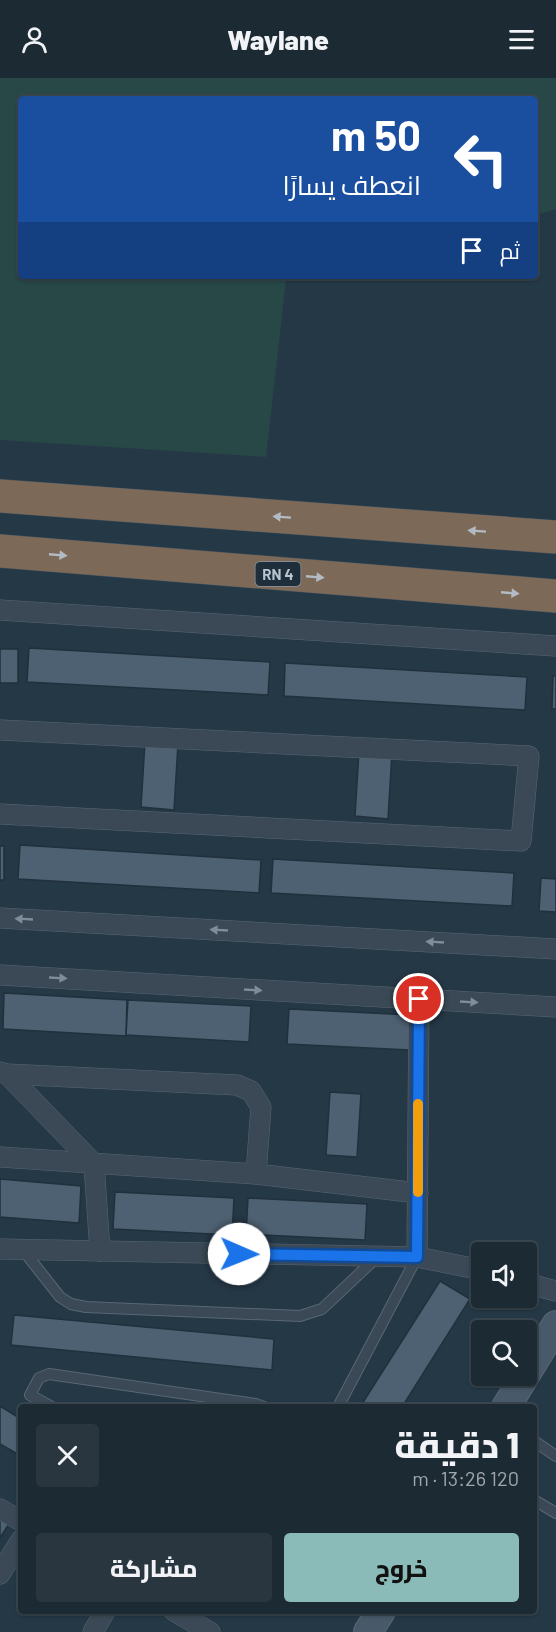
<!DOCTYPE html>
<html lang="ar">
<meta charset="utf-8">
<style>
body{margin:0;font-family:Barlow,Cairo,sans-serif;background:#293640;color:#f1f3f6;direction:rtl;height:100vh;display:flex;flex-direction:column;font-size:22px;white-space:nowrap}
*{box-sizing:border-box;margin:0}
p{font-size:20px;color:#a0a7ac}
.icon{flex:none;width:33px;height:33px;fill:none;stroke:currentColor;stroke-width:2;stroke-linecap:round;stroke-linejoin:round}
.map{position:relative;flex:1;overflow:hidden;direction:ltr}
.drawer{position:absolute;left:18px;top:1326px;width:519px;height:210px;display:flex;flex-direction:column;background:#1c2a34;border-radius:6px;box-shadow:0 2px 4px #0004,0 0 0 2px #3a464f;direction:rtl}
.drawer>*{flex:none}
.top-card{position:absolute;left:18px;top:18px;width:520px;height:183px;border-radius:6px;box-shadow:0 2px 4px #0004,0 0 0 2px #3a464f;direction:rtl;background:#1a4fa0;color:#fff;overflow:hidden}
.fabs{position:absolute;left:471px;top:1164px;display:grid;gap:12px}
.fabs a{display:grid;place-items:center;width:66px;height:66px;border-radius:6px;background:#1c2a34;box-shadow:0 2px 4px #0004,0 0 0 2px #3a464f;font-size:30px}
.pin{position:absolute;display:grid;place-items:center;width:51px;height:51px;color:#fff;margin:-26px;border:3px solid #fff;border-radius:50%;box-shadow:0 2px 6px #0007}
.me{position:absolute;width:66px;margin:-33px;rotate:91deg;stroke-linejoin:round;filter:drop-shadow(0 0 4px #0008)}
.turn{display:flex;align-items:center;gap:21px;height:126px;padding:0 18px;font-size:27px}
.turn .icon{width:78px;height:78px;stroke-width:2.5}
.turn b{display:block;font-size:42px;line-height:51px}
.then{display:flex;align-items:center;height:57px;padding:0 18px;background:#0003;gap:12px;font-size:22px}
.round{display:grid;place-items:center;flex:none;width:63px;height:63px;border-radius:6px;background:#293640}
.headline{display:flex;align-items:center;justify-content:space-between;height:102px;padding:0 18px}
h1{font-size:36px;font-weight:800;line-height:45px}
.button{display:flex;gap:12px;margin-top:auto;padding:12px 18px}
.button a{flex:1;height:69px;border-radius:6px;background:#8bbbb9;color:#111;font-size:24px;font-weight:800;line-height:69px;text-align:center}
.button a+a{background:#293640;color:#f1f3f6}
header{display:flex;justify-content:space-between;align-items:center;height:78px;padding:0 18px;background:#1c2a34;font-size:27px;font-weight:800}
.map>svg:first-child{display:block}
</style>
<header><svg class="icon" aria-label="menu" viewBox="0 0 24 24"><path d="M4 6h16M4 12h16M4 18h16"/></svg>Waylane<svg class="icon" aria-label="person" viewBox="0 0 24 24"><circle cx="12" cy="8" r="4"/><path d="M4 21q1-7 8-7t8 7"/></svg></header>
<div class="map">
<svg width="556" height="1554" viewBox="0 0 556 1554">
<rect width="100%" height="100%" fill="#253846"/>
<!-- green -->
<path fill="#284747" d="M0 0H556V131L536 137V21H21V198H299L286 202 266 379 0 362Z"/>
<!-- building -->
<g fill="#4e6172" stroke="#21303d" stroke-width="1.5">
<path d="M29 570 270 584 268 617 27 604Z"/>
<rect x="0" y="571" width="18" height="34"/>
<path d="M285 585 527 599 525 632 284 618Z"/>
<path d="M553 598H556V631H552Z"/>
<path d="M145 664 178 666 174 732 141 729Z"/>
<path d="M359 673 392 675 388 741 355 738Z"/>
<path d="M20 767 261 782 259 815 18 801Z"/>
<rect x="0" y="768" width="4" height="34"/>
<path d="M273 781 514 795 512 828 271 815Z"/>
<path d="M541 800 556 801V834L539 833Z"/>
<path d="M4 915 127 922 126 958 3 951Z"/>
<path d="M128 922 251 928 249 964 126 957Z"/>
<path d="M289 931 412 937 410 972 287 966Z"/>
<path d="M330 1014 361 1016 357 1079 326 1077Z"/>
<path d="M0 1101 81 1108 79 1145 0 1139Z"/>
<path d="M115 1114 234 1120 232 1157 113 1151Z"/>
<path d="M248 1120 367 1126 365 1162 246 1156Z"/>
<path d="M440 1203 470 1221 402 1329H360Z"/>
<path d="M14 1237 274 1261 272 1292 11 1267Z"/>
<path d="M0 1328 21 1341V1378L0 1366Z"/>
<path d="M0 1438 10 1444 0 1460Z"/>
</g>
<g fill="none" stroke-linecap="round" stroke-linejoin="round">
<defs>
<g id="lane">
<path d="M23 1172 60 1219 71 1226 86 1229 300 1238 322 1231 377 1179"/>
<path d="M52 1329 30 1317 39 1300 49 1296 256 1326 264 1329"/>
<path d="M338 1329 417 1179"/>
<path d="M534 1363 556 1378"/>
<path d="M534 1422 556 1435"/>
</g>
<g id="street">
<path d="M0 532 556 568"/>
<path d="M0 652 529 678 521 763 0 736"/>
<path d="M0 840 556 871"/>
<path d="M0 897 556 929"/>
<path d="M0 994 7 996 237 1007 251 1013 261 1029 256 1096"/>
<path d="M7 996 94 1086 100 1173"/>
<path d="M0 1079 256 1096 418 1115"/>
<path d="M0 1171 417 1179 482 1192"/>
<path d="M417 1179 419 921"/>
<path d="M526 1205 556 1213"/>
<path d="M0 1431 21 1443"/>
<path d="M0 1496 21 1462"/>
<path d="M174 1533 210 1554"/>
<path d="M93 1554 105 1533"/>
</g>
<g id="secondary">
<path d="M526 1296 556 1247"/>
<path d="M506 1329 525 1298"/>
<path d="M368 1554 381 1533"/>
</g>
<g id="highway">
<path d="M0 418 556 459"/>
<path d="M0 473 556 518"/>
</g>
</defs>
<!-- lane casing -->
<use href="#lane" stroke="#596773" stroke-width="12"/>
<!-- street casing -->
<use href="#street" stroke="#596773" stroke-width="21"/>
<!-- secondary casing -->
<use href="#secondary" stroke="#596773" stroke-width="30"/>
<!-- highway casing -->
<use href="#highway" stroke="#455460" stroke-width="34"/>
<!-- lane -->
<use href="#lane" stroke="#3a4955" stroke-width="10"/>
<!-- street -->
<use href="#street" stroke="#3a4955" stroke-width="20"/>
<!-- secondary -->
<use href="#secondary" stroke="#485969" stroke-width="28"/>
<!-- highway -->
<use href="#highway" stroke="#7c6957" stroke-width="33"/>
</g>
<!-- one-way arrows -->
<defs><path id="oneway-solid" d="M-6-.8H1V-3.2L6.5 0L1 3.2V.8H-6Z" transform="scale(1.5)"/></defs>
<g fill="#b2bbc3">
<use href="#oneway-solid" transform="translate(282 439) rotate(-176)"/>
<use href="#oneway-solid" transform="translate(477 453) rotate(-176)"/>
<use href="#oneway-solid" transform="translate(58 477) rotate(5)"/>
<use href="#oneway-solid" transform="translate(315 499) rotate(5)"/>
<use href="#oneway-solid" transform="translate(510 515) rotate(5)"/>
</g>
<g fill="#7f8d98">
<use href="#oneway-solid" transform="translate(24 841) rotate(-177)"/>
<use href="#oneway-solid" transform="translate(219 852) rotate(-177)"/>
<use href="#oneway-solid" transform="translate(435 864) rotate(-177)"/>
<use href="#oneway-solid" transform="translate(58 900) rotate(3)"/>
<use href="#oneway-solid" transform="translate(253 912) rotate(3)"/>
<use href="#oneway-solid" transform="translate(469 924) rotate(3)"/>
</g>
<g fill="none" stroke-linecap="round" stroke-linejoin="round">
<defs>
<path id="route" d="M239 1176 417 1179 419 921"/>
</defs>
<!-- route casing -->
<use href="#route" stroke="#114b97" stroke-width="15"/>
<!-- route -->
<use href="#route" stroke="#1a73e8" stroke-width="10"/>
<!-- slow -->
<path stroke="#f59e0b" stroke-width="10" d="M418 1114V1026"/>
</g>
<g text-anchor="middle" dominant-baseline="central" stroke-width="4.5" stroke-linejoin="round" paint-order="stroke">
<!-- shield labels -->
<rect fill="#1f2e3b" stroke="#8a97a3" stroke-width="1.5" x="255.5" y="484" width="45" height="24" rx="4.5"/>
<g font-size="15" font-weight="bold" fill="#b8c4cf">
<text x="278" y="496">RN 4</text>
</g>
</g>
</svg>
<div class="fabs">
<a><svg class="icon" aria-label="sound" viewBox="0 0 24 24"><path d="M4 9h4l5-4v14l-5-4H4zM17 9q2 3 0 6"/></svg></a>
<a><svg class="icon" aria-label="search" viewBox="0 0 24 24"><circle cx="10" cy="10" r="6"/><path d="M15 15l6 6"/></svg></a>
</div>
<div class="pin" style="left:419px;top:921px;background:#d93025"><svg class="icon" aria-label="arrive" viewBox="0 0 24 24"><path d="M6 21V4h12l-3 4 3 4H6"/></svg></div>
<svg class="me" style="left:239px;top:1176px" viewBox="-20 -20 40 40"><circle r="19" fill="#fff"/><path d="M0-13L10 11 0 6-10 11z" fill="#1a73e8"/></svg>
<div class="top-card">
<div class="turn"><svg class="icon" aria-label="left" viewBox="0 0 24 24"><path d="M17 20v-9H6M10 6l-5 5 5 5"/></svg><div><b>50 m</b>انعطف يسارًا</div></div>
<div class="then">ثم<svg class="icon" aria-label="arrive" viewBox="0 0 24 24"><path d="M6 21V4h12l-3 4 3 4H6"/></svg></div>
</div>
<section class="drawer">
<div class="headline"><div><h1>1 دقيقة</h1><p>120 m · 13:26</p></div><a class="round"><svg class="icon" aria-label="close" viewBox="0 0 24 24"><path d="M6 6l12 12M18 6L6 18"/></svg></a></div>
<div class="button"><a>خروج</a><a>مشاركة</a></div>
</section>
</div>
